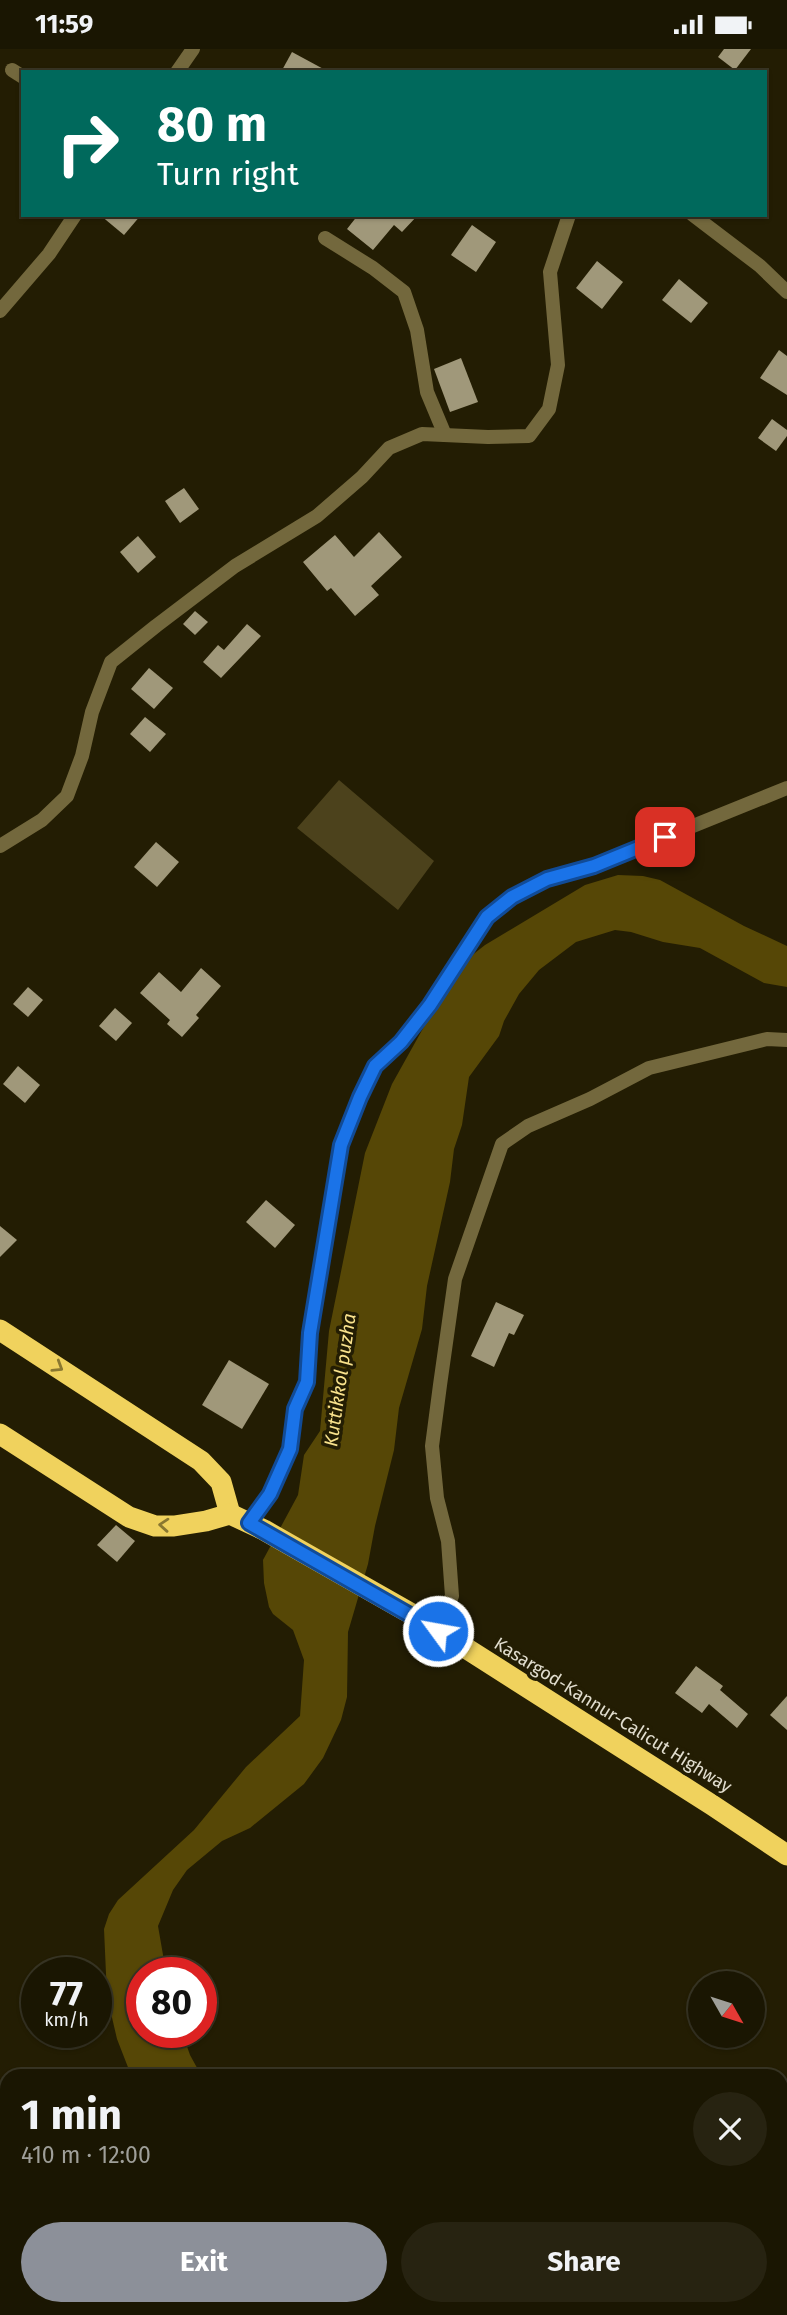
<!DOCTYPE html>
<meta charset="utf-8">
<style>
body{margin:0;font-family:"Fira Sans",sans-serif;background:#272311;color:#f1f3f6;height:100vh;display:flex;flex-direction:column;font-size:26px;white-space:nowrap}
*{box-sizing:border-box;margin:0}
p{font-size:23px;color:#9f9f99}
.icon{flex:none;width:38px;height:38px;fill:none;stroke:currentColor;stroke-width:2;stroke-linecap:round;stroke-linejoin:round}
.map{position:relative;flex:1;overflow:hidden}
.drawer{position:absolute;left:0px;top:2020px;width:788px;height:247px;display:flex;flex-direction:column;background:#1a1602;border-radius:21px 21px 0 0;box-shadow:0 2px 5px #0004,0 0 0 2px #383524}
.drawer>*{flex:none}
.hud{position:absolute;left:21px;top:21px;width:746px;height:147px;border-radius:0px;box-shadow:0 2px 5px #0004,0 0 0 2px #383524;background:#00695c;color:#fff;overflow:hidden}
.needle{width:46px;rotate:129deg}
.controls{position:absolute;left:688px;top:1922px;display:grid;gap:14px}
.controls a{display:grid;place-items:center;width:77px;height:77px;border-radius:50%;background:#1a1602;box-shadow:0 2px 5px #0004,0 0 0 2px #383524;font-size:35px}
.speed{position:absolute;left:21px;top:1908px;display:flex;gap:14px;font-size:35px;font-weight:700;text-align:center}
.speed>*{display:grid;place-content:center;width:91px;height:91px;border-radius:50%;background:#1a1602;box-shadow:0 2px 5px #0004,0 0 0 2px #383524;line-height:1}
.speed small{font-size:18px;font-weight:400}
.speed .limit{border:10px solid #d22;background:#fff;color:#111}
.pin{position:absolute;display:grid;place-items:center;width:60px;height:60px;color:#fff;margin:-30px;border-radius:14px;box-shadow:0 4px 10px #0006}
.me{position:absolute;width:77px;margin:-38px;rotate:302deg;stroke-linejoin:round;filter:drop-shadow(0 0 5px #0008)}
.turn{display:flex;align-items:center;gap:24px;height:147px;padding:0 21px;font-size:32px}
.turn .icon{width:91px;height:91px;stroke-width:2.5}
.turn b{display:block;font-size:49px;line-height:60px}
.round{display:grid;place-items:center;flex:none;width:74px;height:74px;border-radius:37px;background:#272311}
.overview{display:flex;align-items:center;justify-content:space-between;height:119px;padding:0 21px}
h1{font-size:42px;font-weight:700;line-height:52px}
.action{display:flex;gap:14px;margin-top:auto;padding:14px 21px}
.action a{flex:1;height:80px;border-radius:42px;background:#8c9099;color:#fff;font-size:28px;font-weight:700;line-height:80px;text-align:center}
.action a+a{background:#272311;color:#f1f3f6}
.status{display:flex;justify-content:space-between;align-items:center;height:49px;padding:0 35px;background:#1a1602;direction:ltr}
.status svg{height:19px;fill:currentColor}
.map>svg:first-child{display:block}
</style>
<div class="status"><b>11:59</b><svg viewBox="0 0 49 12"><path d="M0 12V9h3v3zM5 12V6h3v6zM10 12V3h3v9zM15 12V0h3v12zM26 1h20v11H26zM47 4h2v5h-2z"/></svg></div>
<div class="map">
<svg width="787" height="2266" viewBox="0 0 787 2266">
<rect width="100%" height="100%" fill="#231d03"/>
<!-- green -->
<path fill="#4c421c" d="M339 731 434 812 398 861 297 779Z"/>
<!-- water -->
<g fill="#564706">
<path d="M618 826 643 827 660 831 744 877 787 897V938L764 934 700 899 663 893 631 883 615 881 576 893 539 921 519 945 504 972 499 987 469 1028 462 1076 454 1100 450 1133 427 1237 422 1280 399 1359 394 1401 375 1477 368 1515 348 1583 347 1648 341 1671 323 1709 304 1735 250 1779 222 1792 187 1821 173 1841 158 1877 166 1923H142V1983H182L190 2006 201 2026H131L117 1990 107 1947 104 1880 109 1865 118 1851 194 1781 246 1718 300 1667 304 1611 293 1581 273 1565 269 1558 264 1534 263 1511 298 1446 304 1406 320 1382 329 1282 365 1104 392 1035 450 931 466 911 485 896 585 836Z"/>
<path d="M298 2259H375L370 2266H299Z"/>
</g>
<!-- building -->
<g fill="#a0987a">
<path d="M724 0H751L735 21 718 8Z"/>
<path d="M292 3 329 23H281Z"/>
<path d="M100 166H141L124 186Z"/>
<path d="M358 166H418L402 183 394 176 373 201 347 180Z"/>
<path d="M472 176 496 193 476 223 451 206Z"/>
<path d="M597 212 623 233 602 260 576 239Z"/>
<path d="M679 230 708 254 691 274 662 251Z"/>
<path d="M779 301 787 307V346L760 329Z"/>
<path d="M461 309 478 353 450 363 434 320Z"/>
<path d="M772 370 787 381V387L776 402 758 389Z"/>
<path d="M184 439 199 460 180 474 165 452Z"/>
<path d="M379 483 402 508 371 537 379 546 355 567 331 539 327 542 303 513 335 486 354 508Z"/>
<path d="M138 487 156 508 138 524 120 503Z"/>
<path d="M195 562 208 573 195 586 183 575Z"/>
<path d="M247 575 261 587 221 629 203 613 218 596 224 601Z"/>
<path d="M149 619 173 639 154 660 131 640Z"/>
<path d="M145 668 166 685 150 703 130 685Z"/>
<path d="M156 793 179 813 157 838 134 818Z"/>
<path d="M201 919 221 937 196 966 199 969 182 988 167 975 170 971 140 944 159 923 181 943Z"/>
<path d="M28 938 43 951 28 968 13 955Z"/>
<path d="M115 959 132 974 116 992 99 977Z"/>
<path d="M18 1017 40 1036 25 1054 3 1035Z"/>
<path d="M266 1151 295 1176 275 1199 246 1173Z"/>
<path d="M0 1177 17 1191 0 1208Z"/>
<path d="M496 1253 524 1266 514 1286 509 1284 494 1318 471 1307Z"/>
<path d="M229 1311 269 1335 242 1380 202 1356Z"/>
<path d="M116 1476 135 1492 117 1513 97 1496Z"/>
<path d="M696 1617 723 1637 720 1641 748 1665 737 1679 709 1655 702 1664 675 1644Z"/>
<path d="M787 1647V1681L770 1666Z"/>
</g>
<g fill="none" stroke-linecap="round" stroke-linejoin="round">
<!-- street -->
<g stroke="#73683d" stroke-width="14">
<path d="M12 21 23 28"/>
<path d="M177 23 193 0"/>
<path d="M693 166 760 217 787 243"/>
<path d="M325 189 373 219 404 243 417 281 427 343 445 386"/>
<path d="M0 262 49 205 75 166"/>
<path d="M0 797 42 771 67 747 82 707 92 663 111 613 156 577 235 517 317 467 362 428 389 399 422 385 488 388 529 387 549 360 558 316 550 223 569 166"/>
<path d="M249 1474 270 1445 290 1400 295 1360 307 1333 310 1284 341 1096 360 1047 375 1017 401 993 430 956 487 868 512 848 547 830 594 817 787 739"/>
<path d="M438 1582 452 1547 448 1492 437 1449 432 1397 440 1336 455 1230 502 1095 528 1077 590 1050 649 1019 767 990 787 991"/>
</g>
<!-- highway -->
<g stroke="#f0d25d" stroke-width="21">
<path d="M0 1281 201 1412 221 1433 230 1465"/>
<path d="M0 1385 129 1468 155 1477H174L206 1472 230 1465 264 1481 417 1568 712 1756 787 1806"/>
</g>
</g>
<!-- one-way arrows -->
<defs><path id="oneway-chevron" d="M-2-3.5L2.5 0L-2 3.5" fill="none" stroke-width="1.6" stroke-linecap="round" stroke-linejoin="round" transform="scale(1.75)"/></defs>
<g stroke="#8a7830">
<use href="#oneway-chevron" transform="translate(58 1318) rotate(32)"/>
<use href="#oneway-chevron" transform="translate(164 1476) rotate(-176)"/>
</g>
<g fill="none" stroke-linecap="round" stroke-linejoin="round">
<defs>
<path id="route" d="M438 1582 249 1474 270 1445 290 1400 295 1360 307 1333 310 1284 341 1096 360 1048 375 1017 401 993 430 956 487 868 512 848 547 830 594 817 665 788"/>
</defs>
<!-- route casing -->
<use href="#route" stroke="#114b97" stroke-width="18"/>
<!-- route -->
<use href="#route" stroke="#1a73e8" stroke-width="12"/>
</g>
<g text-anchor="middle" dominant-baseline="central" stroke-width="7" stroke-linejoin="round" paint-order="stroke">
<!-- street labels -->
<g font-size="18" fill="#e1ddce" stroke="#231d03">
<text transform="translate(613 1666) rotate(32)">Kasargod-Kannur-Calicut Highway</text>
</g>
<!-- water labels -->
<g font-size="19" font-style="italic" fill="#f9e28c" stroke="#231d03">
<text transform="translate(340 1331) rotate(-82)">Kuttikkol puzha</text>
</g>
</g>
</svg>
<div class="controls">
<a><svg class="needle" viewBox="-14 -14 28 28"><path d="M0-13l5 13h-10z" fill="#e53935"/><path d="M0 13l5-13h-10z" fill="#9f9f99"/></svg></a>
</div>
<div class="speed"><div>77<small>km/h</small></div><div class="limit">80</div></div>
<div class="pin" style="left:665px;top:788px;background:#d93025"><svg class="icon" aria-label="arrive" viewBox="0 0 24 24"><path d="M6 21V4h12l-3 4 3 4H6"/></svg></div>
<svg class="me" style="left:438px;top:1582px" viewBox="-20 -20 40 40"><circle r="17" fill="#1a73e8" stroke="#fff" stroke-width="3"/><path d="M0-11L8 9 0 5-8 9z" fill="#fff"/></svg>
<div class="hud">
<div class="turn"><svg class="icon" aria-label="right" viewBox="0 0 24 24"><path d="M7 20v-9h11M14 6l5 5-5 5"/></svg><div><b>80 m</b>Turn right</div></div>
</div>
<section class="drawer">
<div class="overview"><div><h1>1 min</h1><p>410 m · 12:00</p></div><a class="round"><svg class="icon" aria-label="close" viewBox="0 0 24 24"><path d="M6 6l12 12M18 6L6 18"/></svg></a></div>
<div class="action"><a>Exit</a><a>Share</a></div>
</section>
</div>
